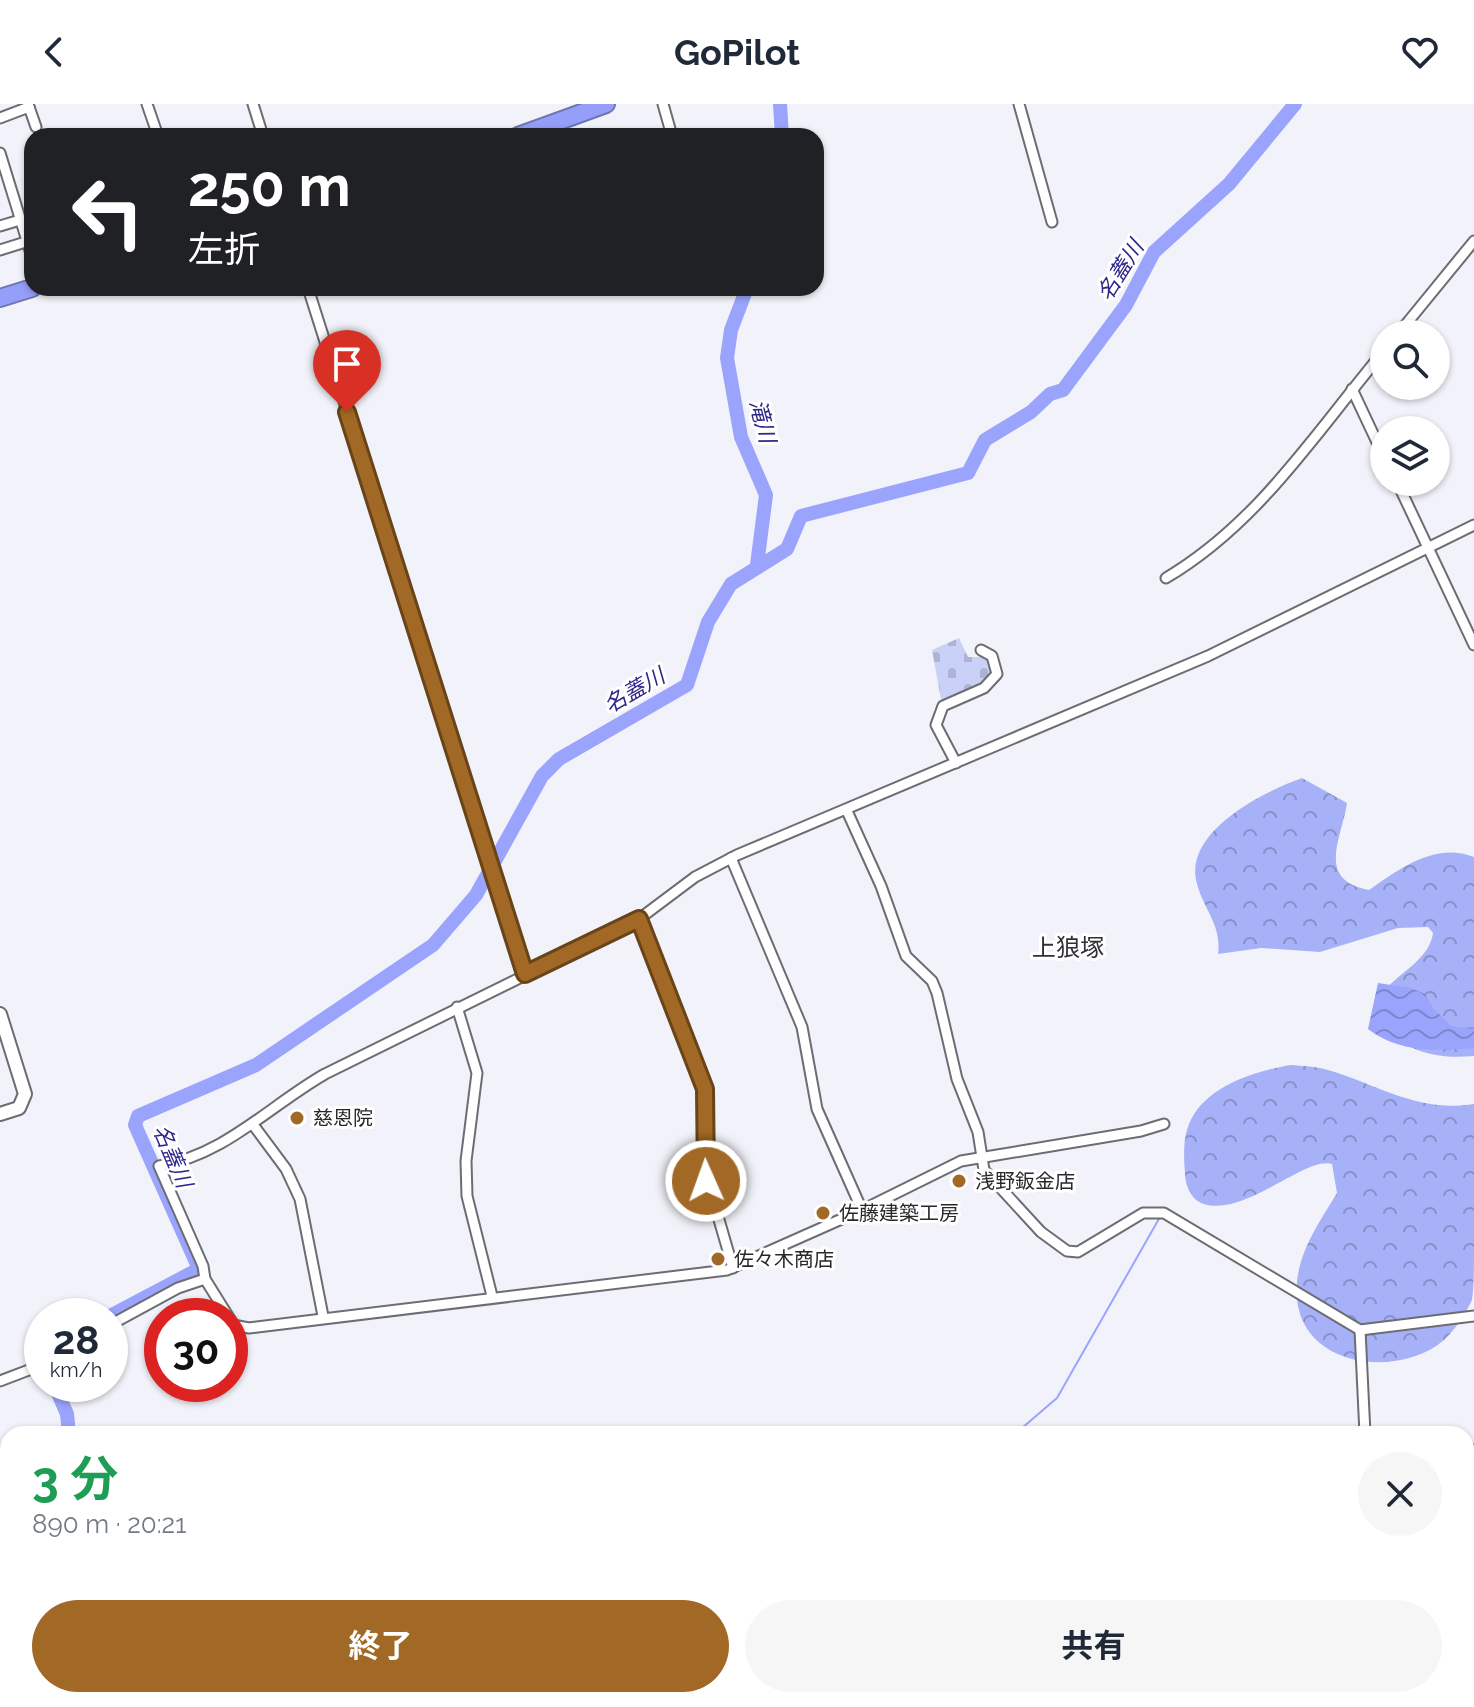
<!DOCTYPE html>
<html lang="ja">
<meta charset="utf-8">
<style>
body{margin:0;font-family:Raleway,"Noto Sans JP",sans-serif;background:#f6f6f7;color:#1f2937;height:100vh;display:flex;flex-direction:column;font-size:30px;white-space:nowrap}
*{box-sizing:border-box;margin:0}
p{font-size:26px;color:#747a83}
.icon{flex:none;width:44px;height:44px;fill:none;stroke:currentColor;stroke-width:2;stroke-linecap:round;stroke-linejoin:round}
.map{position:relative;flex:1;overflow:hidden}
.side{position:absolute;left:0px;top:1322px;width:1474px;height:282px;display:flex;flex-direction:column;background:#fff;border-radius:24px 24px 0 0;box-shadow:0 2px 6px #0004}
.side>*{flex:none}
.hud{position:absolute;left:24px;top:24px;width:800px;height:168px;border-radius:24px;box-shadow:0 2px 6px #0004;background:#202124;color:#fff;overflow:hidden}
.fabs{position:absolute;left:1370px;top:216px;display:grid;gap:16px}
.fabs a{display:grid;place-items:center;width:80px;height:80px;border-radius:50%;background:#fff;box-shadow:0 2px 6px #0004;font-size:40px}
.speed{position:absolute;left:24px;top:1194px;display:flex;gap:16px;font-size:40px;font-weight:700;text-align:center}
.speed>*{display:grid;place-content:center;width:104px;height:104px;border-radius:50%;background:#fff;box-shadow:0 2px 6px #0004;line-height:1}
.speed small{font-size:20px;font-weight:400}
.speed .limit{border:12px solid #d22;background:#fff;color:#111}
.pin{position:absolute;display:grid;place-items:center;width:68px;height:68px;color:#fff;margin:-82px -34px;border-radius:50% 50% 50% 0;rotate:-45deg;box-shadow:0 0 8px #0007}
.pin .icon{rotate:45deg}
.me{position:absolute;width:88px;margin:-44px;rotate:358deg;stroke-linejoin:round;filter:drop-shadow(0 0 6px #0008)}
.turn{display:flex;align-items:center;gap:28px;height:168px;padding:0 32px;font-size:36px}
.turn .icon{width:104px;height:104px;stroke-width:2.5}
.turn b{display:block;font-size:56px;line-height:68px}
.round{display:grid;place-items:center;flex:none;width:84px;height:84px;border-radius:42px;background:#f6f6f7}
.head{display:flex;align-items:center;justify-content:space-between;height:136px;padding:0 32px}
h1{font-size:48px;font-weight:700;line-height:60px;color:#1e9e55}
.cta{display:flex;gap:16px;margin-top:auto;padding:16px 32px}
.cta a{flex:1;height:92px;border-radius:48px;background:#a16925;color:#fff;font-size:32px;font-weight:700;line-height:92px;text-align:center}
.cta a+a{background:#f6f6f7;color:#1f2937}
header{display:flex;justify-content:space-between;align-items:center;height:104px;padding:0 32px;background:#fff;font-size:36px;font-weight:700}
.map>svg:first-child{display:block}
</style>
<header><svg class="icon" aria-label="back" viewBox="0 0 24 24"><path d="M15 5l-7 7 7 7"/></svg>GoPilot<svg class="icon" aria-label="heart" viewBox="0 0 24 24"><path d="M12 20l-8-8c-3-5 5-10 8-4 3-6 11-1 8 4z"/></svg></header>
<div class="map">
<svg width="1474" height="1603" viewBox="0 0 1474 1603">
<defs>
<pattern id="forest-crowns" width="20" height="18" patternUnits="userSpaceOnUse" patternTransform="scale(2)"><rect width="20" height="18" fill="#a7b1f8"/><path d="M2 6a3 3 0 1 1 6 0M12 15a3 3 0 1 1 6 0" fill="none" stroke="#8890c9"/></pattern>
<pattern id="cemetery-stones" width="16" height="16" patternUnits="userSpaceOnUse" patternTransform="scale(2)"><rect width="16" height="16" fill="#cad1f8"/><path d="M2 7V4a2 2 0 0 1 4 0v3zM10 15v-3a2 2 0 0 1 4 0v3z" fill="#aeb3d5"/></pattern>
<pattern id="water-waves" width="16" height="10" patternUnits="userSpaceOnUse" patternTransform="scale(2)"><rect width="16" height="10" fill="#9aa4fc"/><path d="M0 5q4-4 8 0t8 0" fill="none" stroke="#7e86cc"/></pattern>
</defs>
<rect width="100%" height="100%" fill="#f2f3fa"/>
<!-- forest -->
<g fill="url(#forest-crowns)">
<path d="M1302 674 1347 699C1342 734 1315 776 1369 786 1401 764 1435 738 1474 753V952C1430 956 1404 945 1372 916 1371 877 1428 866 1433 829L1428 823 1398 824 1320 848 1261 844 1218 850C1222 822 1204 806 1197 780 1182 728 1263 688 1302 674Z"/>
<path d="M1290 961C1302 962 1316 962 1328 966 1379 981 1418 1009 1474 1000 1474 1049 1474 1098 1474 1147 1474 1161 1474 1183 1472 1196 1466 1209 1455 1226 1444 1236 1400 1274 1305 1265 1297 1196 1293 1155 1317 1122 1337 1089L1332 1060C1305 1051 1243 1116 1201 1099 1190 1094 1185 1080 1185 1069 1184 1056 1183 1039 1187 1026 1199 984 1252 968 1290 961Z"/>
</g>
<!-- cemetery -->
<path fill="url(#cemetery-stones)" d="M959 534 968 553H989L994 568 992 576 949 597 941 595 932 546Z"/>
<!-- water -->
<path fill="url(#water-waves)" d="M1378 879 1411 884 1425 890 1433 904 1451 922 1474 925V944C1435 947 1400 949 1368 925Z"/>
<g fill="none" stroke-linecap="round" stroke-linejoin="round">
<!-- stream -->
<g stroke="#9aa4fc" stroke-width="2">
<path d="M1015 1330 1057 1294 1160 1113"/>
<path d="M1466 1344 1474 1340"/>
<path d="M683 1603V1596"/>
</g>
<!-- river -->
<g stroke="#9aa4fc" stroke-width="14">
<path d="M780 0 782 32"/>
<path d="M747 184 731 226 727 254 741 333 766 391 757 461"/>
<path d="M110 1212 199 1165 135 1021 138 1012 256 961 433 841 476 791 542 672 559 655 687 581 708 518 731 480 787 445 801 412 968 369 985 336 1031 308 1050 290 1063 286 1126 201 1154 148 1229 80 1295 0"/>
<path d="M54 1280 67 1310 69 1330"/>
<path d="M157 1596 160 1603"/>
</g>
<defs>
<g id="street">
<path d="M28 0 36 23"/>
<path d="M147 0 158 32"/>
<path d="M253 0 263 32"/>
<path d="M663 0 672 32"/>
<path d="M1019 0 1052 118"/>
<path d="M0 14 29 3"/>
<path d="M0 49 32 153"/>
<path d="M0 122 20 116"/>
<path d="M0 146 32 136"/>
<path d="M308 184 525 870"/>
<path d="M1398 230 1474 137"/>
<path d="M1352 285 1384 353"/>
<path d="M1397 378 1474 541"/>
<path d="M1166 474C1259 419 1316 328 1384 247"/>
<path d="M956 659 936 621 943 602 984 584 997 570 992 552 981 546"/>
<path d="M847 707 881 782 906 852 932 877 937 889 957 975 978 1028 984 1066 1041 1128 1067 1147 1078 1148 1143 1109H1164L1360 1226 1474 1212"/>
<path d="M731 754 802 923 817 1005 862 1106"/>
<path d="M639 815 705 985 704 1064 733 1164"/>
<path d="M457 903 477 969 466 1057 467 1092 492 1192"/>
<path d="M254 1022 286 1065 300 1095 323 1212"/>
<path d="M228 1212 205 1175 203 1162 159 1062C225 1051 269 1002 325 970L639 815 695 773 737 751 1208 552 1474 421"/>
<path d="M230 1215 233 1221 249 1224 727 1166 862 1106 961 1057 1141 1027 1164 1020"/>
<path d="M110 1221 178 1184 205 1175"/>
<path d="M1360 1226 1365 1330"/>
<path d="M0 1277 42 1261"/>
<path d="M1206 1603 1207 1596"/>
<path d="M1373 1603 1374 1596"/>
<path d="M1465 1603 1474 1599"/>
</g>
<path id="secondary" d="M0 910 25 990 19 1004 0 1010"/>
<g id="highway">
<path d="M518 32 606 0"/>
<path d="M0 194 32 184"/>
</g>
</defs>
<!-- street casing -->
<use href="#street" stroke="#6c6d73" stroke-width="13"/>
<!-- secondary casing -->
<use href="#secondary" stroke="#6c6d73" stroke-width="16"/>
<!-- highway casing -->
<use href="#highway" stroke="#6f75b1" stroke-width="20"/>
<!-- street -->
<use href="#street" stroke="#fff" stroke-width="9"/>
<!-- secondary -->
<use href="#secondary" stroke="#fff" stroke-width="12"/>
<!-- highway -->
<use href="#highway" stroke="#959ffa" stroke-width="16"/>
</g>
<g fill="none" stroke-linecap="round" stroke-linejoin="round">
<defs>
<path id="route" d="M347 308 525 870 639 815 705 985 706 1077"/>
</defs>
<!-- route casing -->
<use href="#route" stroke="#694418" stroke-width="20"/>
<!-- route -->
<use href="#route" stroke="#a16925" stroke-width="14"/>
</g>
<!-- markers -->
<g fill="#a16925" stroke="#fff" stroke-width="3">
<circle cx="297" cy="1014" r="8"/>
<circle cx="959" cy="1077" r="8"/>
<circle cx="823" cy="1109" r="8"/>
<circle cx="718" cy="1155" r="8"/>
</g>
<g text-anchor="middle" dominant-baseline="central" stroke-width="6" stroke-linejoin="round" paint-order="stroke">
<!-- poi labels -->
<g font-size="20" fill="#28282a" stroke="#fff" text-anchor="start">
<text x="313" y="1014">慈恩院</text>
<text x="975" y="1077">浅野鈑金店</text>
<text x="839" y="1109">佐藤建築工房</text>
<text x="734" y="1155">佐々木商店</text>
</g>
<!-- water labels -->
<g font-size="22" font-style="italic" fill="#2e288b" stroke="#fff">
<text transform="translate(1120 166) rotate(-58)">名蓋川</text>
<text transform="translate(763 317) rotate(75)">滝川</text>
<text transform="translate(634 586) rotate(-30)">名蓋川</text>
<text transform="translate(173 1052) rotate(67)">名蓋川</text>
</g>
<!-- quarter labels -->
<g font-size="24" fill="#303136" stroke="#fff">
<text x="1068" y="843">上狼塚</text>
</g>
</g>
</svg>
<div class="fabs">
<a><svg class="icon" aria-label="search" viewBox="0 0 24 24"><circle cx="10" cy="10" r="6"/><path d="M15 15l6 6"/></svg></a>
<a><svg class="icon" aria-label="layers" viewBox="0 0 24 24"><path d="M12 4l9 5-9 5-9-5zM3 14l9 5 9-5"/></svg></a>
</div>
<div class="speed"><div>28<small>km/h</small></div><div class="limit">30</div></div>
<div class="pin" style="left:347px;top:308px;background:#d93025"><svg class="icon" aria-label="arrive" viewBox="0 0 24 24"><path d="M6 21V4h12l-3 4 3 4H6"/></svg></div>
<svg class="me" style="left:706px;top:1077px" viewBox="-20 -20 40 40"><circle r="17" fill="#a16925" stroke="#fff" stroke-width="3"/><path d="M0-11L8 9 0 5-8 9z" fill="#fff"/></svg>
<div class="hud">
<div class="turn"><svg class="icon" aria-label="left" viewBox="0 0 24 24"><path d="M17 20v-9H6M10 6l-5 5 5 5"/></svg><div><b>250 m</b>左折</div></div>
</div>
<section class="side">
<div class="head"><div><h1>3 分</h1><p>890 m · 20:21</p></div><a class="round"><svg class="icon" aria-label="close" viewBox="0 0 24 24"><path d="M6 6l12 12M18 6L6 18"/></svg></a></div>
<div class="cta"><a>終了</a><a>共有</a></div>
</section>
</div>
